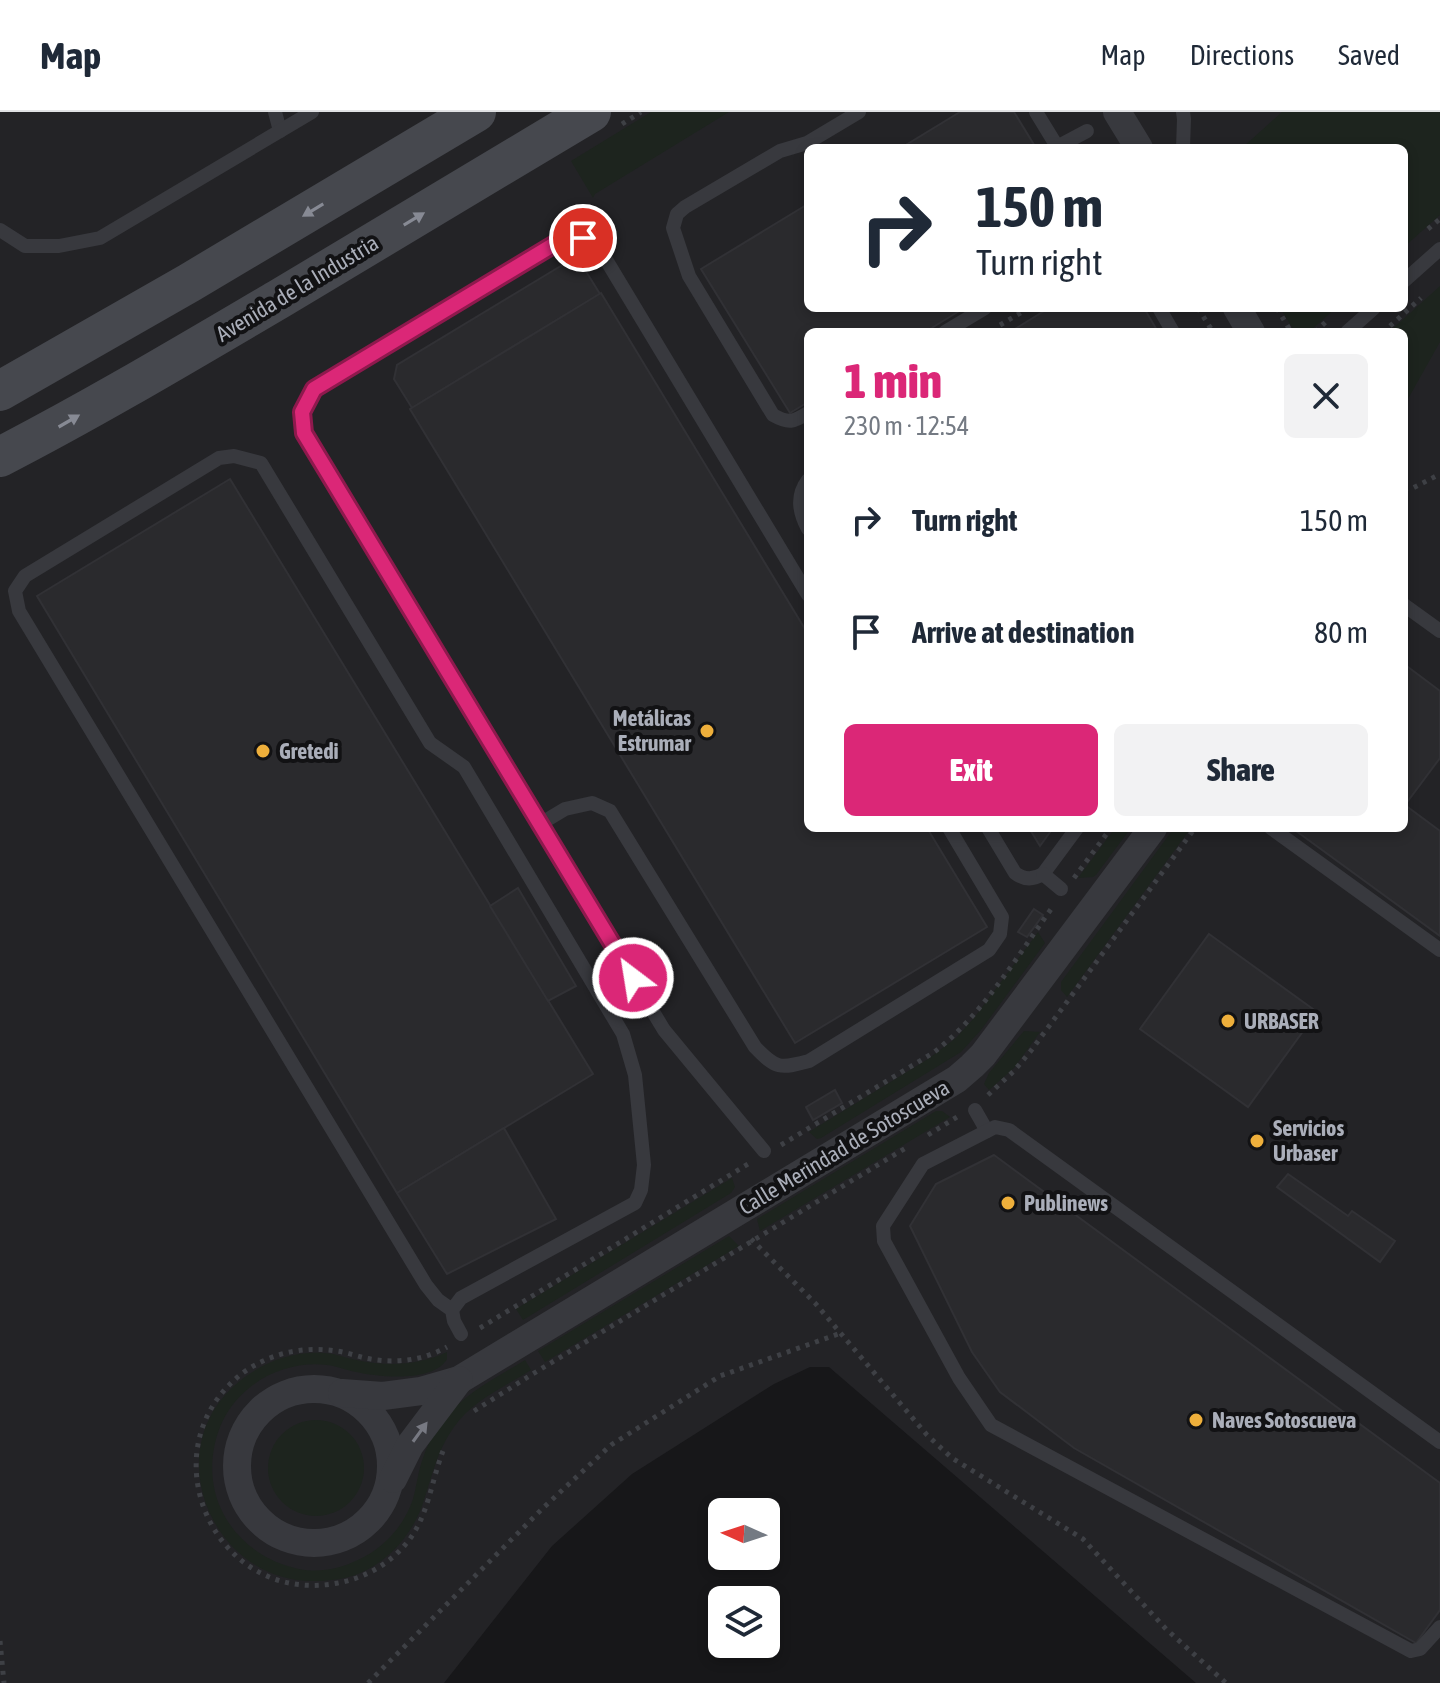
<!DOCTYPE html>
<meta charset="utf-8">
<style>
body{margin:0;font-family:"Asap Condensed",sans-serif;background:#f2f2f3;color:#1f2937;height:100vh;display:flex;flex-direction:column;font-size:30px;white-space:nowrap}
*{box-sizing:border-box;margin:0}
p{font-size:26px;color:#747a83}
.icon{flex:none;width:44px;height:44px;fill:none;stroke:currentColor;stroke-width:2;stroke-linecap:round;stroke-linejoin:round}
.map{position:relative;flex:1;overflow:hidden}
.side{position:absolute;left:804px;top:216px;width:604px;height:504px;display:flex;flex-direction:column;background:#fff;border-radius:12px;box-shadow:0 4px 12px #0003}
.side>*{flex:none}
.top-card{position:absolute;left:804px;top:32px;width:604px;height:168px;border-radius:12px;box-shadow:0 4px 12px #0003;background:#fff;color:#1f2937;overflow:hidden}
.needle{width:52px;rotate:273deg}
.fabs{position:absolute;left:708px;top:1386px;display:grid;gap:16px}
.fabs a{display:grid;place-items:center;width:72px;height:72px;border-radius:12px;background:#fff;box-shadow:0 4px 12px #0003;font-size:40px}
.pin{position:absolute;display:grid;place-items:center;width:68px;height:68px;color:#fff;margin:-34px;border:4px solid #fff;border-radius:50%;box-shadow:0 2px 8px #0007}
.me{position:absolute;width:88px;margin:-44px;rotate:329deg;stroke-linejoin:round;filter:drop-shadow(0 0 6px #0008)}
.turn{display:flex;align-items:center;gap:28px;height:168px;padding:0 40px;font-size:36px}
.turn .icon{width:104px;height:104px;stroke-width:2.5}
.turn b{display:block;font-size:56px;line-height:68px}
.round{display:grid;place-items:center;flex:none;width:84px;height:84px;border-radius:12px;background:#f2f2f3}
.head{display:flex;align-items:center;justify-content:space-between;height:136px;padding:0 40px}
h1{font-size:48px;font-weight:800;line-height:60px;color:#db2777}
.cta{display:flex;gap:16px;margin-top:auto;padding:16px 40px}
.cta a{flex:1;height:92px;border-radius:12px;background:#db2777;color:#fff;font-size:32px;font-weight:800;line-height:92px;text-align:center}
.cta a+a{background:#f2f2f3;color:#1f2937}
ul{padding:0;list-style:none}
li{display:flex;align-items:center;gap:24px;height:112px;padding:0 40px}
li div{flex:1}
li b{display:block;font-size:30px}
li em{font-style:normal}
header{display:flex;align-items:center;gap:48px;box-sizing:border-box;height:112px;padding:0 40px;background:#fff;border-bottom:2px solid #e0e1e3}
header strong{font-size:38px}
nav{display:flex;gap:44px;margin-inline-start:auto;font-size:28px}
.map>svg:first-child{display:block}
</style>
<header>
<strong>Map</strong>
<nav><a>Map</a><a>Directions</a><a>Saved</a></nav>
</header>
<div class="map">
<svg width="1440" height="1571" viewBox="0 0 1440 1571">
<rect width="100%" height="100%" fill="#171719"/>
<!-- built -->
<path fill="#232326" fill-rule="evenodd" d="M0 0H1440V1571H1196L829 1255H810L774 1272 632 1362 552 1434 444 1571H0ZM808 36H1404V196H808ZM808 220H1404V716H808Z"/>
<!-- green -->
<g fill="#1d241e">
<path d="M651 0H729L595 82 593 86 571 49Z"/>
<path d="M1282 0H1440V103L1404 135V36H1242Z"/>
<path d="M1440 174V230L1404 294V220H1389Z"/>
<path d="M1280 196H1336L1309 220H1295Z"/>
<path d="M1115 716H1131L1096 763 1093 765 1078 766Z"/>
<path d="M1174 716H1191L1067 885 1061 878V870Z"/>
<path d="M1038 820 1045 831 981 918 961 940 821 1026 817 1027 809 1020 928 947 956 926 974 906Z"/>
<path d="M1024 919 1040 920 1014 956 989 978 984 972 989 961Z"/>
<path d="M936 999H942L950 1005 760 1119 757 1107Z"/>
<path d="M732 1066 735 1075 731 1081 523 1208 516 1197Z"/>
<path d="M729 1124 739 1134 545 1250 538 1239Z"/>
<path d="M447 1240V1247C433 1271 379 1265 356 1260 346 1258 337 1254 327 1253 282 1248 237 1273 220 1315 209 1343 209 1376 224 1403 240 1432 267 1450 299 1457 320 1461 339 1457 358 1448 384 1436 404 1414 413 1387 417 1373 418 1359 423 1346 427 1333 435 1320 443 1309 464 1281 496 1266 525 1248L531 1258C504 1275 472 1289 454 1315 436 1340 432 1366 422 1394 411 1424 388 1450 358 1462 344 1467 330 1469 316 1469 215 1472 158 1343 234 1274 258 1252 290 1239 323 1241 333 1241 343 1245 352 1247 386 1255 416 1254 447 1240Z"/>
<circle cx="316" cy="1356" r="48"/>
</g>
<!-- building -->
<g fill="#2a2a2d" stroke="#313135" stroke-width="2">
<path d="M960 0H1014L1036 36H901Z"/>
<path d="M808 92V196H964L925 220H808V290L790 301 701 157Z"/>
<path d="M569 149 582 153 600 182 412 296 394 267 397 253Z"/>
<path d="M601 181 808 522V716H927L987 815 795 931 410 297Z"/>
<path d="M1049 196H1144L1158 220H1010Z"/>
<path d="M230 367 593 962 397 1081 37 484Z"/>
<path d="M1404 552 1440 579V646L1405 693 1440 719V824L1292 716H1404Z"/>
<path d="M1029 716H1053L1040 734Z"/>
<path d="M518 776 576 874 548 889 490 794Z"/>
<path d="M1034 797 1043 803 1027 825 1018 820Z"/>
<path d="M1209 822 1317 900 1248 995 1140 917Z"/>
<path d="M835 978 842 991 813 1008 806 995Z"/>
<path d="M504 1016 556 1107 447 1162 397 1081Z"/>
<path d="M994 1043 1440 1371V1498L1416 1531 1074 1336 1000 1280 972 1240 910 1114 936 1072Z"/>
<path d="M1288 1062 1348 1104 1352 1099 1395 1129 1380 1150 1277 1075Z"/>
</g>
<g fill="none" stroke-linecap="round" stroke-linejoin="round">
<!-- path -->
<g stroke="#3e4045" stroke-width="5" stroke-dasharray="4 6" stroke-linecap="butt">
<path d="M622 12 641 0"/>
<path d="M1428 117 1440 107"/>
<path d="M1198 196 1213 220"/>
<path d="M1277 196 1291 220"/>
<path d="M1000 213 1029 196"/>
<path d="M1390 214 1421 186"/>
<path d="M1315 220 1329 207"/>
<path d="M1404 377 1413 376 1440 362"/>
<path d="M1074 766 1111 716"/>
<path d="M988 983 1014 959 1030 940 1195 716"/>
<path d="M928 1023 957 1005"/>
<path d="M781 1033 933 941C982 904 1018 843 1054 793"/>
<path d="M751 1127 815 1191 927 1323 952 1346 1083 1427 1166 1517 1226 1571"/>
<path d="M480 1216 748 1052"/>
<path d="M474 1299 531 1263 909 1034"/>
<path d="M443 1339C431 1370 428 1407 405 1433 386 1455 360 1468 332 1472 210 1490 146 1333 244 1260 271 1241 303 1234 336 1239 346 1240 356 1244 365 1246 393 1252 422 1249 447 1235"/>
<path d="M0 1529 4 1571"/>
<path d="M368 1571 543 1396 611 1333 720 1264 841 1221"/>
</g>
<!-- service -->
<g stroke="#38393e" stroke-width="14">
<path d="M275 0 280 19"/>
<path d="M1036 0 1058 36"/>
<path d="M1057 35 1087 19"/>
<path d="M1183 36 1184 7 1183 0"/>
<path d="M0 118 25 134H59L100 126 312 0"/>
<path d="M1404 169 1440 137"/>
<path d="M1159 196 1173 220"/>
<path d="M945 220 985 196"/>
<path d="M1347 220 1374 196"/>
<path d="M808 301C793 310 789 312 773 303L689 164 673 116 677 102 685 95 780 39 807 31 859 0"/>
<path d="M808 368C796 384 799 400 808 417"/>
<path d="M1404 493 1440 519"/>
<path d="M540 712 565 697 592 691 610 699 755 935C776 957 780 957 809 949L989 838 1000 822 1002 805 949 716"/>
<path d="M988 716 1015 761C1024 768 1033 768 1043 762L1077 716"/>
<path d="M1271 716 1440 838"/>
<path d="M1043 762 1061 777"/>
<path d="M975 998 987 1019"/>
<path d="M764 1039 664 918 304 321 302 300 314 277 558 130 583 126 599 136 808 483"/>
<path d="M452 1198 438 1188 426 1173 19 499 15 479 25 464 219 346 234 344 261 351 430 631 464 655 623 922 635 963 644 1053 641 1078 635 1091 461 1186 452 1198 454 1209 461 1222"/>
<path d="M1440 1330 1009 1018 995 1015 923 1052 883 1114 884 1129 959 1266 991 1313 1411 1539 1420 1537 1440 1515"/>
</g>
<!-- minor -->
<g stroke="#38393e" stroke-width="28">
<path d="M1117 0 1139 36"/>
<path d="M1237 196 1251 220"/>
<circle cx="314" cy="1354" r="77"/>
<path d="M342 1281 383 1284 421 1279 459 1268 957 967 972 954 983 943 1153 716"/>
<path d="M393 1367 410 1333 459 1268"/>
</g>
<!-- secondary -->
<g stroke="#46484e" stroke-width="40">
<path d="M0 279 189 171 476 0"/>
<path d="M0 345C95 296 187 241 279 187 383 125 487 63 591 0"/>
</g>
</g>
<!-- one-way arrows -->
<defs><path id="oneway-solid" d="M-6-.8H1V-3.2L6.5 0L1 3.2V.8H-6Z" transform="scale(2)"/></defs>
<g fill="#878a94">
<use href="#oneway-solid" transform="translate(313 98) rotate(149)"/>
<use href="#oneway-solid" transform="translate(414 107) rotate(-31)"/>
<use href="#oneway-solid" transform="translate(69 309) rotate(-30)"/>
</g>
<use fill="#777982" href="#oneway-solid" transform="translate(420 1320) rotate(-54)"/>
<g fill="none" stroke-linecap="round" stroke-linejoin="round">
<defs>
<path id="route" d="M583 126 558 130 314 277 302 300 304 321 633 866"/>
</defs>
<!-- route casing -->
<use href="#route" stroke="#8e194d" stroke-width="20"/>
<!-- route -->
<use href="#route" stroke="#db2777" stroke-width="14"/>
</g>
<!-- markers -->
<g fill="#eeaf3b" stroke="#121214" stroke-width="3">
<circle cx="707" cy="619" r="8"/>
<circle cx="263" cy="639" r="8"/>
<circle cx="1228" cy="909" r="8"/>
<circle cx="1257" cy="1029" r="8"/>
<circle cx="1008" cy="1091" r="8"/>
<circle cx="1196" cy="1308" r="8"/>
</g>
<g text-anchor="middle" dominant-baseline="central" stroke-width="8" stroke-linejoin="round" paint-order="stroke">
<!-- street labels -->
<g font-size="22" fill="#aaaeb9" stroke="#121214">
<text transform="translate(297 176) rotate(-31)">Avenida de la Industria</text>
<text transform="translate(844 1035) rotate(-31)">Calle Merindad de Sotoscueva</text>
</g>
<!-- poi labels -->
<g font-size="22" font-weight="bold" fill="#aaaeb9" stroke="#121214" text-anchor="start">
<text x="691" y="606" text-anchor="end">Metálicas<tspan x="691" dy="25">Estrumar</tspan></text>
<text x="279" y="639">Gretedi</text>
<text x="1244" y="909">URBASER</text>
<text x="1273" y="1016">Servicios<tspan x="1273" dy="25">Urbaser</tspan></text>
<text x="1024" y="1091">Publinews</text>
<text x="1212" y="1308">Naves Sotoscueva</text>
</g>
</g>
</svg>
<div class="fabs">
<a><svg class="needle" viewBox="-14 -14 28 28"><path d="M0-13l5 13h-10z" fill="#e53935"/><path d="M0 13l5-13h-10z" fill="#747a83"/></svg></a>
<a><svg class="icon" aria-label="layers" viewBox="0 0 24 24"><path d="M12 4l9 5-9 5-9-5zM3 14l9 5 9-5"/></svg></a>
</div>
<div class="pin" style="left:583px;top:126px;background:#d93025"><svg class="icon" aria-label="arrive" viewBox="0 0 24 24"><path d="M6 21V4h12l-3 4 3 4H6"/></svg></div>
<svg class="me" style="left:633px;top:866px" viewBox="-20 -20 40 40"><circle r="17" fill="#db2777" stroke="#fff" stroke-width="3"/><path d="M0-11L8 9 0 5-8 9z" fill="#fff"/></svg>
<div class="top-card">
<div class="turn"><svg class="icon" aria-label="right" viewBox="0 0 24 24"><path d="M7 20v-9h11M14 6l5 5-5 5"/></svg><div><b>150 m</b>Turn right</div></div>
</div>
<section class="side">
<div class="head"><div><h1>1 min</h1><p>230 m · 12:54</p></div><a class="round"><svg class="icon" aria-label="close" viewBox="0 0 24 24"><path d="M6 6l12 12M18 6L6 18"/></svg></a></div>
<ul>
<li><svg class="icon" aria-label="right" viewBox="0 0 24 24"><path d="M7 20v-9h11M14 6l5 5-5 5"/></svg><div><b>Turn right</b></div><em>150 m</em></li>
<li><svg class="icon" aria-label="arrive" viewBox="0 0 24 24"><path d="M6 21V4h12l-3 4 3 4H6"/></svg><div><b>Arrive at destination</b></div><em>80 m</em></li>
</ul>
<div class="cta"><a>Exit</a><a>Share</a></div>
</section>
</div>
